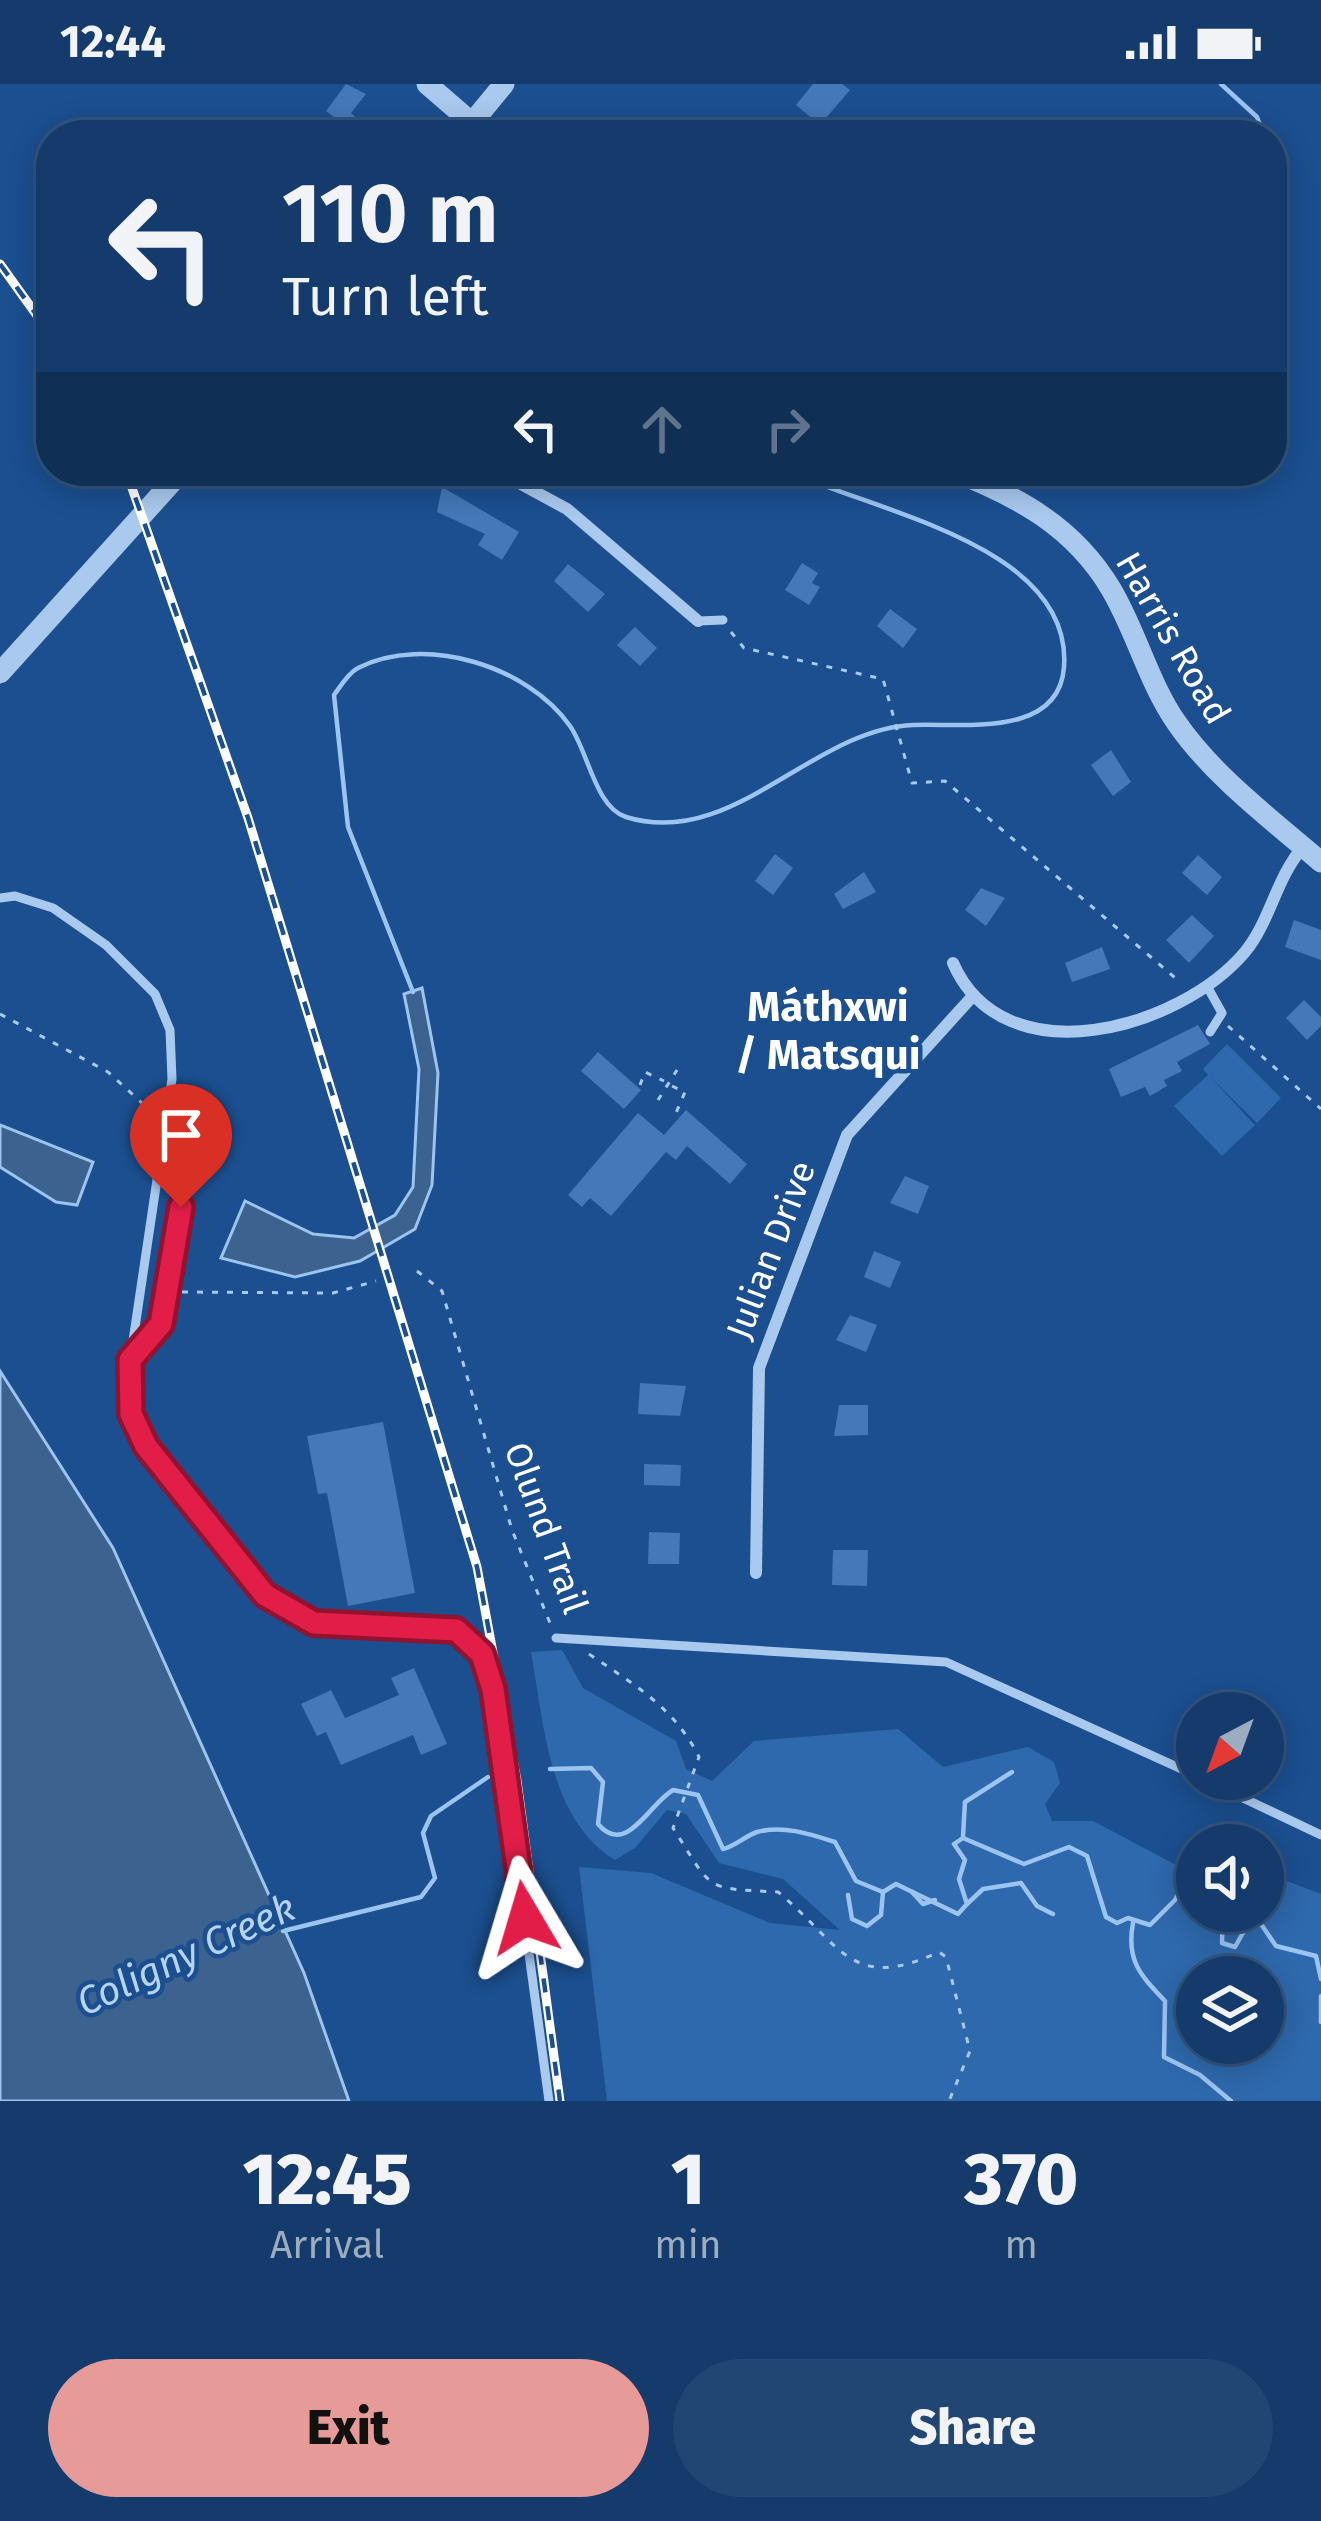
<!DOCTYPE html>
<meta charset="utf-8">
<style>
body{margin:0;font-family:"Fira Sans",sans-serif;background:#214673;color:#f1f3f6;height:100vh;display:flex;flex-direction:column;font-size:45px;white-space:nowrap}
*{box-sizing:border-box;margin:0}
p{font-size:39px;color:#9dadc1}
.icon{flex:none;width:66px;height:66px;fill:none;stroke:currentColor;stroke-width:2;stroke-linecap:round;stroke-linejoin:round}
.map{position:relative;height:2017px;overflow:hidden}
.side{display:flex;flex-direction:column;background:#143b6b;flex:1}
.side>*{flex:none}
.top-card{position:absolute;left:36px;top:36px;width:1251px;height:366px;border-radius:48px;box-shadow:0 6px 30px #0003,0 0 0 3px #33557e;background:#143b6b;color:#f1f3f6;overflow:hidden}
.needle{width:78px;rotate:221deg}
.controls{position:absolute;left:1176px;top:1608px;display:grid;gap:24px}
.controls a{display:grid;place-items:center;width:108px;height:108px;border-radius:50%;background:#143b6b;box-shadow:0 6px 30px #0003,0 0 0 3px #33557e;font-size:60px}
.pin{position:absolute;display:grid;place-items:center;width:102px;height:102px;color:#fff;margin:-123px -51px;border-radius:50% 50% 50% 0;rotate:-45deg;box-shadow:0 0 12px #0007}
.pin .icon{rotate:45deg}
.me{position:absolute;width:132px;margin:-66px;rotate:353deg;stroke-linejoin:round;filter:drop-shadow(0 0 9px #0008)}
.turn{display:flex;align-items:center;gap:42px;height:252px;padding:0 48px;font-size:54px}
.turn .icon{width:156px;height:156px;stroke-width:2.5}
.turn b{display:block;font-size:84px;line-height:102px}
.lanes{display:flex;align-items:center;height:114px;padding:0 48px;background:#0003;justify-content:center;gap:60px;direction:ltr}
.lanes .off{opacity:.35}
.eta{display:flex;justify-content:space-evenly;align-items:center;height:204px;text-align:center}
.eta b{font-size:72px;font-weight:800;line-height:84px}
.primary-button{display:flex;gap:24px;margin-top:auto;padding:24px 48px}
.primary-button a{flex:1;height:138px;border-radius:72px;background:#e69b98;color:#111;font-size:48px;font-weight:800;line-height:138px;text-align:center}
.primary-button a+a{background:#214673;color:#f1f3f6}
.status{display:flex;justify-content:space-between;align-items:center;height:84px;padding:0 60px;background:#143b6b;direction:ltr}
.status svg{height:33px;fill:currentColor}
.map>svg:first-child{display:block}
</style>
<div class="status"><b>12:44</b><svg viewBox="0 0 49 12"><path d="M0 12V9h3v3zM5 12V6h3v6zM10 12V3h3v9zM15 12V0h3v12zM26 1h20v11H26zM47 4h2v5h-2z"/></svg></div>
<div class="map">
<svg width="1321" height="2017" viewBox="0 0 1321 2017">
<rect width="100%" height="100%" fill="#1b4f8f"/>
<!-- green -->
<g fill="#2e69ad" fill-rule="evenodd">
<path d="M1227 960 1281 1014 1257 1039 1209 992 1255 1041 1222 1072 1174 1022 1208 991 1203 985Z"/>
<path d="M562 1566 583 1604 676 1657 686 1685 712 1697 754 1657 898 1645 943 1683 1028 1663 1054 1678 1060 1699 1045 1720 1052 1737H1093L1178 1782 1197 1778V1827H1263V1788L1321 1810V2017H607L579 1783 651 1789 770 1839 840 1846 783 1795 719 1779 686 1730 667 1726 635 1764 615 1776C548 1735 544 1639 531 1568ZM1197 1893H1263V1959H1197Z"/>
</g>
<!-- water -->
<g fill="#3c6290" stroke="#9cc4f0" stroke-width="3">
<path d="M422 904 438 989 432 1101 415 1145 360 1177 295 1193 221 1174 245 1117 313 1150 354 1154 395 1131 413 1103 419 985 404 910Z"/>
<path d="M0 1041 93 1078 77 1121 56 1118 0 1083Z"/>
<path d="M0 1287 113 1464 304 1889 349 2017H0Z"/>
</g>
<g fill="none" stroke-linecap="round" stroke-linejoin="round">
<!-- stream -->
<g stroke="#9cc4f0" stroke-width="4.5">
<path d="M1221 0 1257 33 1264 51"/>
<path d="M1272 74 1279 93 1272 127"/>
<path d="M413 908 348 743 334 611C340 603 348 589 358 584 425 550 528 582 570 642 588 667 595 723 626 733 732 766 812 645 913 641 964 639 1059 654 1064 583 1073 461 872 427 788 387"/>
<path d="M550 1685 591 1684 603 1698 598 1740C626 1773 648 1721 673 1706L698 1711 723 1765C736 1762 745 1752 757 1748 784 1741 810 1750 835 1758L856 1797 883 1808 896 1800 958 1830 967 1820 959 1795 965 1776 954 1760 963 1754 1024 1780 1069 1763 1087 1772 1106 1833 1117 1839 1128 1834 1150 1841 1175 1816 1185 1797 1197 1793"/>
<path d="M963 1752 965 1718 1012 1688"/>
<path d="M912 1808 923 1820 935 1816"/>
<path d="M848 1811 852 1835 867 1842 881 1831 883 1808"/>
<path d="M967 1820 983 1805 1021 1799 1037 1822 1053 1830"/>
<path d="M1223 1827 1222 1859 1235 1863 1244 1847 1261 1840 1276 1862 1316 1872 1321 1895"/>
<path d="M1133 1839C1126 1876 1140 1891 1165 1917L1164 1973 1200 1991 1231 2017"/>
<path d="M283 1847 421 1813 435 1794 423 1749 431 1732 488 1693"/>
<path d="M1321 1912V1938"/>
</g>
</g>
<!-- building -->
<g fill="#4478b7">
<path d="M346 0 366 10 351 29 375 51H358L326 27Z"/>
<path d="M813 0H842L850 6 820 41 796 21Z"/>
<path d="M442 403 519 448 502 476 478 461 485 450 437 428Z"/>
<path d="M802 479 818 489 812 499 820 503 809 521 785 506Z"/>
<path d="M568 480 605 510 588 528 554 497Z"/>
<path d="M890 525 917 545 903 564 877 542Z"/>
<path d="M635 543 657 564 640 582 617 561Z"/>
<path d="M1111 666 1131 698 1113 712 1091 681Z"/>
<path d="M775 770 793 784 773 811 755 797Z"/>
<path d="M1198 771 1222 793 1207 811 1182 789Z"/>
<path d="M864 788 876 808 843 825 834 810Z"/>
<path d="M981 804 1005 814 986 842 965 826Z"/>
<path d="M1192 831 1214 852 1189 879 1166 856Z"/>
<path d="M1294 836 1321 846V876L1285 863Z"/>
<path d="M1102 863 1110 885 1072 898 1065 879Z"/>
<path d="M1304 916 1321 933V942L1307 956 1286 934Z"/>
<path d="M1198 941 1210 960 1177 978 1182 987 1164 996 1167 1002 1150 1012 1145 1003 1121 1013 1109 985Z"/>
<path d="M598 968 641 1006 624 1025 581 987Z"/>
<path d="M686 1026 747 1080 730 1100 687 1062 676 1076 666 1068 611 1132 590 1114 582 1123 568 1111 638 1029 664 1051Z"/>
<path d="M905 1092 929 1102 918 1130 890 1119Z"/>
<path d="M874 1167 901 1178 890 1204 864 1193Z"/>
<path d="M850 1231 877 1241 866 1268 836 1256Z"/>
<path d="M640 1299 686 1302 680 1332 638 1330Z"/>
<path d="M839 1321H868V1351L834 1352Z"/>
<path d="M383 1338 415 1509 348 1522 327 1409 318 1410 307 1352Z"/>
<path d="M644 1380 681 1381 680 1402 644 1401Z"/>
<path d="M649 1448 680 1449 679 1480H648Z"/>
<path d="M833 1466H868L867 1502 832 1501Z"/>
<path d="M414 1584 447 1660 421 1671 413 1651 341 1681 326 1648 317 1652 301 1620 331 1606 345 1634 399 1611 391 1594Z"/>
</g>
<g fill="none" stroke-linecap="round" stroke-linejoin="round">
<!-- path -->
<g stroke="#a9c9ee" stroke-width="3" stroke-dasharray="6 9" stroke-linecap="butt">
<path d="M731 548 744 564 883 595 912 699 945 697 1180 898"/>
<path d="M0 930 108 988 153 1029"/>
<path d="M1228 942 1321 1025"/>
<path d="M640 1001 645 988 664 997"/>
<path d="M672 1002 685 1008 676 1029"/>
<path d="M658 1016 677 986"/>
<path d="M417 1187 442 1207 512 1446 550 1539"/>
<path d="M182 1208 333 1209 376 1197"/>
<path d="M589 1570C633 1600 674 1623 699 1673L673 1744C714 1808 703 1804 778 1808 842 1861 850 1909 939 1868L946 1873 970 1967 949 2017"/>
</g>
<!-- service -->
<g stroke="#a9c9ee" stroke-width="9">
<path d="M698 537 723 536"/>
<path d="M0 814 15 812 53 824 106 861 155 910 170 946 172 995 130 1277 131 1330 146 1362 265 1511 313 1539 456 1546 482 1570 493 1605 549 2017"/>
<path d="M1208 904 1222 929 1210 948"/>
<path d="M132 1275 161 1240 187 1082 182 1059 163 1038"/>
<path d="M556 1554 946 1578 1197 1692"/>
<path d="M1203 1695 1321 1751"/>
</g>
<!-- minor -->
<g stroke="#a9c9ee" stroke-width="12">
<path d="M497 387 567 425 698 537"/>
<path d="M953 879C1004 995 1180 945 1245 868 1270 838 1276 794 1303 763"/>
<path d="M756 1489 759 1284 847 1051 971 914"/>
</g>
<!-- tertiary -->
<g stroke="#a9c9ee" stroke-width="21">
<path d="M427 0 486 51"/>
<path d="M462 51 504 0"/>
<path d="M953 387C1019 413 1074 443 1111 505 1136 547 1148 597 1176 638 1213 692 1271 735 1321 778"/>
<path d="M0 589 182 387"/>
</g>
<defs>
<g id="rail">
<path d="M0 180 51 251"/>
<path d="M126 387 248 734 477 1483 517 1697 560 2017"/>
</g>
</defs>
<!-- rail casing -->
<use href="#rail" stroke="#fff" stroke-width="9"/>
<!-- rail -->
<use href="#rail" stroke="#1b4f8f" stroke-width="4.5" stroke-dasharray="14" stroke-linecap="butt"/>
</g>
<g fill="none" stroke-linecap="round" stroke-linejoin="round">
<defs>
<path id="route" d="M181 1123 161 1240 130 1276 131 1330 146 1362 265 1511 314 1539 456 1546 482 1570 493 1605 525 1834"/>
</defs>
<!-- route casing -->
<use href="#route" stroke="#92132f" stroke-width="30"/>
<!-- route -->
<use href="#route" stroke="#e11d48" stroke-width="21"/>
</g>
<g text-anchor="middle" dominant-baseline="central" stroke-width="9" stroke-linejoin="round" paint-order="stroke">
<!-- street labels -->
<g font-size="36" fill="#fff" stroke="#1b4f8f">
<text transform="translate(1173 554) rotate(60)">Harris Road</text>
<text transform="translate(771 1166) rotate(-69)">Julian Drive</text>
<text transform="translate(546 1444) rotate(70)">Olund Trail</text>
</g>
<!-- water labels -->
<g font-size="39" font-style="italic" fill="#b5d3f5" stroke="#1b4f8f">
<text transform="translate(186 1871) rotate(-25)">Coligny Creek</text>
</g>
<!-- quarter labels -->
<g font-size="42" font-weight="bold" fill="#fff" stroke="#1b4f8f">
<text x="828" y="923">Máthxwi<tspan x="828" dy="48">/ Matsqui</tspan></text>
</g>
</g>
</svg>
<div class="controls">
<a><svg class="needle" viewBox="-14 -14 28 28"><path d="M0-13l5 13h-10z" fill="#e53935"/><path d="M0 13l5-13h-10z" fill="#9dadc1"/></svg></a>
<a><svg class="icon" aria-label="sound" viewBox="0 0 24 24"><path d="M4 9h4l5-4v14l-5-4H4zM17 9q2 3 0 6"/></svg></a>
<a><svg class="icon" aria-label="layers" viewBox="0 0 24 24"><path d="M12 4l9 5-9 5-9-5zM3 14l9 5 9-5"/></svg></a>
</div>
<div class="pin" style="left:181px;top:1123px;background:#d93025"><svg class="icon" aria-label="arrive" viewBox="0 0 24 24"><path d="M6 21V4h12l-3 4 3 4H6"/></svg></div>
<svg class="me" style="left:525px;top:1834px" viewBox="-20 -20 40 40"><path d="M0-17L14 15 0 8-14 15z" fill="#e11d48" stroke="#fff" stroke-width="4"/></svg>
<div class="top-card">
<div class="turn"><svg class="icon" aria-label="left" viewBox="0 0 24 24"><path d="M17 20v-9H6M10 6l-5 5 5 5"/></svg><div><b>110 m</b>Turn left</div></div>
<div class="lanes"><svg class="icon" aria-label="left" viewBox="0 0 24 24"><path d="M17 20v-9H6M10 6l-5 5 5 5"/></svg><svg class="icon off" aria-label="ahead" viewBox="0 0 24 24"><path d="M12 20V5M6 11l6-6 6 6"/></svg><svg class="icon off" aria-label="right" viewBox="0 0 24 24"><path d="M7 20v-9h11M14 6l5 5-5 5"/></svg></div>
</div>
</div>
<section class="side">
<div class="eta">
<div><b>12:45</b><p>Arrival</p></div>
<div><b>1</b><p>min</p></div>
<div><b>370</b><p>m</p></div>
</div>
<div class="primary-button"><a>Exit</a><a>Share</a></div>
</section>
